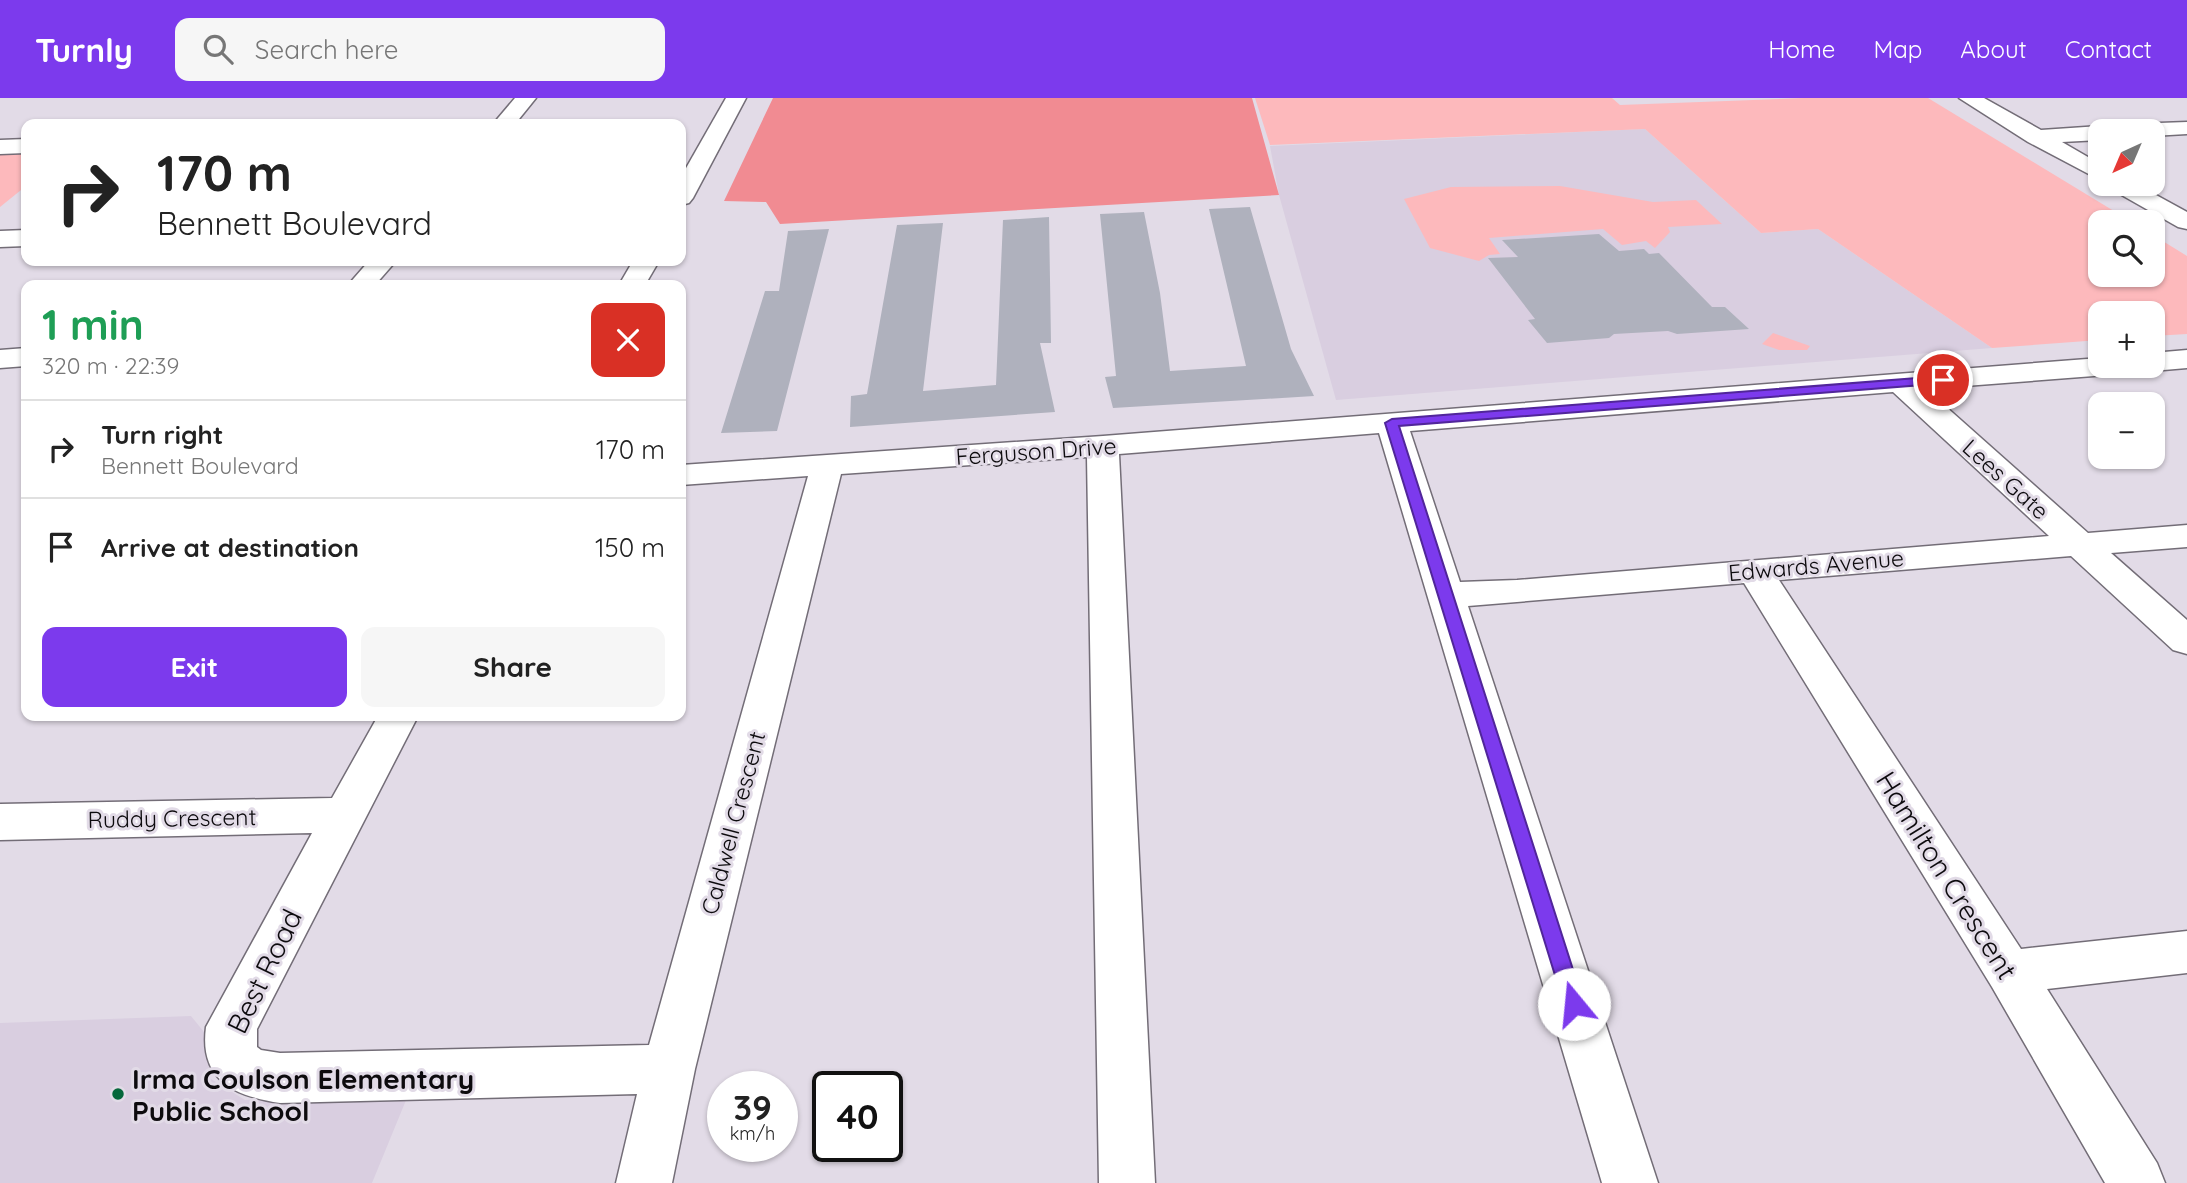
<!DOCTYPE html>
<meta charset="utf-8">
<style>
body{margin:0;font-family:Quicksand,sans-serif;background:#f6f6f6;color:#222;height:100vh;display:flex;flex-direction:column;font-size:26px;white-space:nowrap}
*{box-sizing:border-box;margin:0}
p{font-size:23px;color:#767676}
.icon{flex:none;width:38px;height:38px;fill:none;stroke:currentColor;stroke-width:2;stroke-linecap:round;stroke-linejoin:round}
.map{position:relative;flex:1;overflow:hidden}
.sheet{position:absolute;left:21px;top:182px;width:665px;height:441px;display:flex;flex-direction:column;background:#fff;border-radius:14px;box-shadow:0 2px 5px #0004}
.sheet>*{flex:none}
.top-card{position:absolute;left:21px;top:21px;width:665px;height:147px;border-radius:14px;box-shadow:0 2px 5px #0004;background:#fff;color:#222;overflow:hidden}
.needle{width:46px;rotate:224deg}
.buttons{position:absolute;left:2088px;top:21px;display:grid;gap:14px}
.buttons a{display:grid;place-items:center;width:77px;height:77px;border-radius:14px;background:#fff;box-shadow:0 2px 5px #0004;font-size:35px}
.speed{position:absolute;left:707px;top:973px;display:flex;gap:14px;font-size:35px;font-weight:700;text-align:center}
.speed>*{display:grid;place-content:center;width:91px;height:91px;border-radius:50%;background:#fff;box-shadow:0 2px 5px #0004;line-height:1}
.speed small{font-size:18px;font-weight:400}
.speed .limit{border:4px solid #111;border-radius:10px;background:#fff;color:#111}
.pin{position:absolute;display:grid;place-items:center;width:60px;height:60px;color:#fff;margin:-30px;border:4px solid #fff;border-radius:50%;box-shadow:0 2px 7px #0007}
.me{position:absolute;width:77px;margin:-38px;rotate:343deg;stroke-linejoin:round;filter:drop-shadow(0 0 5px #0008)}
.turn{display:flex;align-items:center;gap:24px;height:147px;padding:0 21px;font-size:32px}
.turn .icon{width:91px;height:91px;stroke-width:2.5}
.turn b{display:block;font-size:49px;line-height:60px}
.round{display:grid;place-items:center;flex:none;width:74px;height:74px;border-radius:14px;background:#f6f6f6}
.headline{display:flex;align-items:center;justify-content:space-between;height:119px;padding:0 21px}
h1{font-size:42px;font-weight:700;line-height:52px;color:#1e9e55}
.action{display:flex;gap:14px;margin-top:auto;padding:14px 21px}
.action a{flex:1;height:80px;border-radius:14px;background:#7c3aed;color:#fff;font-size:28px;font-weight:700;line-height:80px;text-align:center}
.action a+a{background:#f6f6f6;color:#222}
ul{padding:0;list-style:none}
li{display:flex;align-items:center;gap:21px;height:98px;padding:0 21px;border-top:2px solid #e0e0e0}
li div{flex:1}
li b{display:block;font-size:26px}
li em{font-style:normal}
header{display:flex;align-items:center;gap:42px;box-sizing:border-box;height:98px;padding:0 35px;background:#7c3aed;color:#fff}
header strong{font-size:33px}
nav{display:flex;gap:38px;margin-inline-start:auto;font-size:24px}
.search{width:490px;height:63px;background:#f6f6f6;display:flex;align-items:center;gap:18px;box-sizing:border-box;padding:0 24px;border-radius:14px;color:#767676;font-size:26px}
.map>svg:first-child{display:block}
</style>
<header>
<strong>Turnly</strong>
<div class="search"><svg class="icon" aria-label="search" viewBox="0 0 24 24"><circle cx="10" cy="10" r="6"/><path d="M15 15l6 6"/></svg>Search here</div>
<nav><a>Home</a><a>Map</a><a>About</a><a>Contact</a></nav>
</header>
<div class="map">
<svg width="2187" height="1085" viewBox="0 0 2187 1085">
<rect width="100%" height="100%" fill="#e2dbe7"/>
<!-- built -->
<g fill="#d9cee0">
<path d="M1645 31 1761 135 1818 131 1992 250 1336 302 1279 97 1270 48Z"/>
<path d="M191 918 204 934 211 981 245 1002 411 990 372 1085H0V925Z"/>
</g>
<!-- green -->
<g fill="#fdb9bc">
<path d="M1255 0H1612L1620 7 1803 0H1928L2132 124H2100V177H2152L2153 137 2187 158V236L2153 238 2152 215H2100V242L1992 250 1818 131 1761 135 1645 31 1270 47Z"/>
<path d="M26 54V88L0 109V56Z"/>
<path d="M1560 88 1653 104 1696 102 1722 126 1668 129 1670 134 1655 150 1646 143 1622 147 1603 131 1489 140 1500 156 1489 157 1479 163 1430 150 1404 101 1451 89Z"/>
<path d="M1773 235 1810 248 1807 252H1779L1762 246Z"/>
</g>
<!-- forest -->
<path fill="#f18b92" d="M773 0H1252L1279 97 780 126 766 104 724 103Z"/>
<!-- building -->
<g fill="#afb1bd">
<path d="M1250 109 1291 251 1314 298 1113 310 1105 279 1116 278 1100 116 1144 114 1160 195 1170 273 1246 268 1209 111Z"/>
<path d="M1049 119 1051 245H1040L1055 314 850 329 851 298 867 296 897 127 943 125 923 293 996 287 1003 122Z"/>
<path d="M829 131 777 333 721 335 765 193H779L788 133Z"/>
<path d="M1599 136 1619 153 1644 151 1649 156 1659 155 1712 209H1725L1749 231 1677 236 1668 233 1614 236 1609 240 1547 245 1528 222 1535 221 1488 160 1518 159 1502 142Z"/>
</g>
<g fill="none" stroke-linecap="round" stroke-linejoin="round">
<defs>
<g id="minor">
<path d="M515 0H536L515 26H493Z"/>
<path d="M726 0H746L693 100 689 105 681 107V79Z"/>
<path d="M1959 0H1984L2041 32 2100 28 2108 30 2110 33H2100V42L2062 44 2100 66V82L2028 44Z"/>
<path d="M2187 24V36L2152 38V33H2120L2123 28 2131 26Z"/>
<path d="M26 41V55L0 56V42Z"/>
<path d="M2107 86H2136L2187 114V131L2178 129 2111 91Z"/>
<path d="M26 132V148L0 149V133Z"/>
<path d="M369 163H396L375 187H348Z"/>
<path d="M633 163H659L645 187H619Z"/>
<path d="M26 250V268L0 270V252Z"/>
<path d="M2187 252V270L2152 273 2140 268H2152V255Z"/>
<path d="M2100 260V268H2122L2117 274 2107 277 1926 291 2088 435 2187 427V449L2111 455 2187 522V556L2173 552 2071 458 1779 482 2021 851 2187 833V875L2047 891 2157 1065 2165 1085H2105L1992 889 1744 485 1468 508 1658 1085H1602L1379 335 1119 356 1155 1085H1099L1087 359 841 376 695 971 672 1085H616L637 996 280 1005C234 998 199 982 206 929L312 735 0 742V706L332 700 378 618H418L257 931V949L261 952 280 955 649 947 808 378 681 387V367L1103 338ZM1893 294 2049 438 1517 482 1460 484 1410 333Z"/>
</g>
</defs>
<!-- minor casing -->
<use href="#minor" stroke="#736d77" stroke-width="3"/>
<!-- minor -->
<use href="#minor" fill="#fff" fill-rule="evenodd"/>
</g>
<!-- route -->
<path fill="#7c3aed" stroke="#51269a" stroke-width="2" d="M1943 278 1948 279V285L1399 328 1584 906 1581 913 1574 915 1566 913 1385 325 1392 321Z"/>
<!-- markers -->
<circle fill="#05673b" stroke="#e2dbe7" stroke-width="2.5" cx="118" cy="996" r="7"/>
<g text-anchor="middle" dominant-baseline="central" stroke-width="6" stroke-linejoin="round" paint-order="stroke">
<!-- street labels -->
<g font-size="23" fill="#0d0b0e" stroke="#e2dbe7">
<text transform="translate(1036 353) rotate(-4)">Ferguson Drive</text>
<text transform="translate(2006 381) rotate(42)">Lees Gate</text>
<text transform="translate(1816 467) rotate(-5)">Edwards Avenue</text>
<text transform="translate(172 720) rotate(-1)">Ruddy Crescent</text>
<text transform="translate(733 725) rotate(-75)">Caldwell Crescent</text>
</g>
<!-- near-street labels -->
<g font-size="28" fill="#0d0b0e" stroke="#e2dbe7">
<text transform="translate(1947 777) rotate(58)">Hamilton Crescent</text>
<text transform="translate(264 873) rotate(-64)">Best Road</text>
</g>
<!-- near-poi labels -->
<g font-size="28" font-weight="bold" fill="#0d0b0e" stroke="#e2dbe7" text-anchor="start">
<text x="132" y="980">Irma Coulson Elementary<tspan x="132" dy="32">Public School</tspan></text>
</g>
</g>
</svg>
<div class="buttons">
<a><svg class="needle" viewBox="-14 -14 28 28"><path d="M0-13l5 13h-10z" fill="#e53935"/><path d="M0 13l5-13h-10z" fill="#767676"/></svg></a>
<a><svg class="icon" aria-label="search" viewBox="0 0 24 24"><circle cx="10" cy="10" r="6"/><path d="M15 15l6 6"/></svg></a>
<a>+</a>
<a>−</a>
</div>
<div class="speed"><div>39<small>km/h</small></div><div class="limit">40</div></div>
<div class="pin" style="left:1943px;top:282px;background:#d93025"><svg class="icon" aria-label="arrive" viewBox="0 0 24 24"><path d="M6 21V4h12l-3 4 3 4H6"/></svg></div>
<svg class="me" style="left:1574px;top:906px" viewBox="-20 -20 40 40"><circle r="19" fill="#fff"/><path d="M0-13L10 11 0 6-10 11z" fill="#7c3aed"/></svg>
<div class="top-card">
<div class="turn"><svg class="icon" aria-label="right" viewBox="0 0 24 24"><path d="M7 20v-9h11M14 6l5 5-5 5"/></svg><div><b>170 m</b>Bennett Boulevard</div></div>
</div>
<section class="sheet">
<div class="headline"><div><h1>1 min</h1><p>320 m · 22:39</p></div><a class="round" style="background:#d93025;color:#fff"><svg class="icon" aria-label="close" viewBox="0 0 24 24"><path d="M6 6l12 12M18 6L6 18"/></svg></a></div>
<ul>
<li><svg class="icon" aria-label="right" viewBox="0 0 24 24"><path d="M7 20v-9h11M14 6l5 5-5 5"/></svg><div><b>Turn right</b><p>Bennett Boulevard</p></div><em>170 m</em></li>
<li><svg class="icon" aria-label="arrive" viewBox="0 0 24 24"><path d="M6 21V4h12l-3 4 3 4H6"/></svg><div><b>Arrive at destination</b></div><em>150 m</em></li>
</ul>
<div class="action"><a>Exit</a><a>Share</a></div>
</section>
</div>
